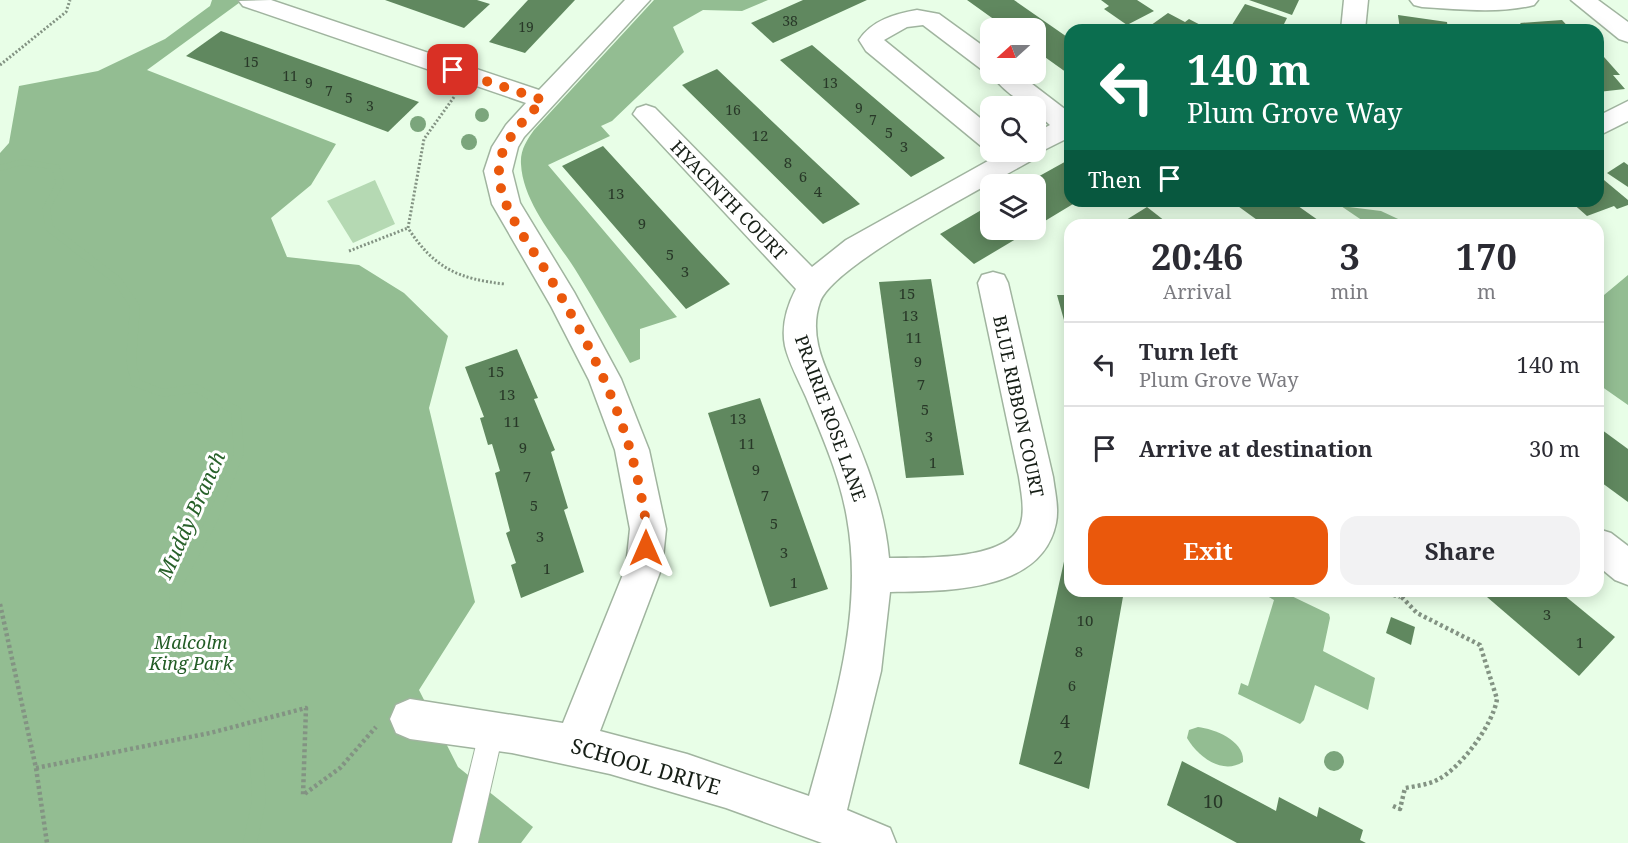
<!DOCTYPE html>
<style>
body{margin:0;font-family:"Noto Serif",serif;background:#f2f2f3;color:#2b2b33;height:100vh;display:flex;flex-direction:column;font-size:22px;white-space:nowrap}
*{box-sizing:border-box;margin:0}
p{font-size:20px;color:#7c7c81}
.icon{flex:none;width:33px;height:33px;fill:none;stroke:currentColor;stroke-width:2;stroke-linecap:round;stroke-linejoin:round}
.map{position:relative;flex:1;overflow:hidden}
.side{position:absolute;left:1064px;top:219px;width:540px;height:378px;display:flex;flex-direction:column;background:#fff;border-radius:18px;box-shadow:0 3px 15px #0003}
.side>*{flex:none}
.top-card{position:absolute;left:1064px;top:24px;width:540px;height:183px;border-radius:18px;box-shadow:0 3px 15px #0003;background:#0b6e4f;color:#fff;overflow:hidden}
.needle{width:39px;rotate:249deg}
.controls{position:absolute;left:980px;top:18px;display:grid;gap:12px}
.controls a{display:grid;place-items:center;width:66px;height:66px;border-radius:12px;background:#fff;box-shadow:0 3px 15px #0003;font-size:30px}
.pin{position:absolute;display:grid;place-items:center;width:51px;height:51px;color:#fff;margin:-26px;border-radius:12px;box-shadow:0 3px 9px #0006}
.me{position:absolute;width:66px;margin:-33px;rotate:0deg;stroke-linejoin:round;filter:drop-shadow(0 0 4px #0008)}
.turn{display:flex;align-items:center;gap:21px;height:126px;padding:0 24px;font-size:27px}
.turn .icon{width:78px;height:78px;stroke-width:2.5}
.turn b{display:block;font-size:42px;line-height:51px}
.then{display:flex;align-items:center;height:57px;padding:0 24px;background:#0003;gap:12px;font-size:22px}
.eta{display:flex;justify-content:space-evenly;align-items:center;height:102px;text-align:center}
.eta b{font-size:36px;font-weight:700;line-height:42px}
.action{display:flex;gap:12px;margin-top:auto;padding:12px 24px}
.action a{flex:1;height:69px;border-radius:18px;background:#ea580c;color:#fff;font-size:24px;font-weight:700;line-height:69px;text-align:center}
.action a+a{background:#f2f2f3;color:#2b2b33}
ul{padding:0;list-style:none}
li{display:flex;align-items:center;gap:18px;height:84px;padding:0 24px;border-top:2px solid #e1e1e2}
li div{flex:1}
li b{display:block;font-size:22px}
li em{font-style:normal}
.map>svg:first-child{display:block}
</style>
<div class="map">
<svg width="1628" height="843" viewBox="0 0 1628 843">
<rect width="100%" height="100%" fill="#e8fee7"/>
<!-- green -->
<path fill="#b5d9b3" d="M375 180 395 224 353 243 327 201Z"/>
<!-- forest -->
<g fill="#93bd92">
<path d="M212 0H243L147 70 336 144 311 185 271 218 287 257 359 265 404 293 448 336 429 408 475 602 419 690 458 767 533 827 521 843H0V153L9 143 19 86 98 71 165 39 210 6Z"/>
<path d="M654 0H768L742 11 703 10 673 27 684 52 612 121 601 126 610 136 548 165 677 317 640 329V359L630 363C613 333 596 303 578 274 558 241 523 204 521 164 520 150 527 140 534 130Z"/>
<path d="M1341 206 1381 211 1411 225H1369Z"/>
<path d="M1628 275V405L1598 384V294L1604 295Z"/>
<path d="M1269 591H1281L1329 614 1330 618 1323 651 1375 678 1368 710 1315 685 1304 720 1300 724 1238 694 1241 683 1248 686 1274 600 1267 596Z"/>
<path d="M1198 727C1215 729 1245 741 1243 762 1222 775 1198 757 1187 738L1189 730Z"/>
</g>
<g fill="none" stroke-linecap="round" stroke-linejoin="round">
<!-- stream -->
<path fill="#93bd92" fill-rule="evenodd" d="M22 159 59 165 64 183 50 209 53 226 121 278 138 303 140 306 136 361 140 380 163 389 197 384 240 408 241 411 244 453 217 522 182 587 180 632 258 706 260 710 266 800 257 843H243L252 800 248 713 170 638 168 634 170 586 208 516 234 453 231 413 196 392 163 397 132 386 126 361 130 307 115 284 46 230 42 209 56 183 52 169 22 165 0 171V165Z"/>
</g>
<!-- building -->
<g fill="#60885f">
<path d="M385 0H477L490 4 464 28Z"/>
<path d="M528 0H575L525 53 489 42Z"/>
<path d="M803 0H867L773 43 751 23Z"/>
<path d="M967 0H1014L1070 39V75L1035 50V28H1006Z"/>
<path d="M1101 0H1137L1154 11 1127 25 1104 9 1109 6Z"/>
<path d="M1249 0H1299L1292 15Z"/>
<path d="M1245 4 1287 18 1281 30 1230 28Z"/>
<path d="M1168 13 1185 22 1189 19 1210 30 1147 28Z"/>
<path d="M1398 15 1447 22 1448 30H1400Z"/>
<path d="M1562 20 1571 30H1526L1520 23Z"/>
<path d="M221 31 316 65 419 102 388 132 186 56Z"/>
<path d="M812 45 913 131 945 158 911 177 780 60Z"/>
<path d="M1604 57 1620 75H1613L1625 89 1598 92V58Z"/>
<path d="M717 69 813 160 860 204 823 224 682 85Z"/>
<path d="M603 146 699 251 730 284 686 309 562 166Z"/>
<path d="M1070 159V201H1078L1035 227V184H1025Z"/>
<path d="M1624 162 1628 165V187L1607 173Z"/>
<path d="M1598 175 1628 200V205L1617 209 1614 206 1587 216 1570 201H1598Z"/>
<path d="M1231 201H1291L1325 225H1264Z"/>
<path d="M990 205V230H1031L974 264 940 234Z"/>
<path d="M1147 207 1170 225H1118Z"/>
<path d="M931 279 964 475 906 478 879 282Z"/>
<path d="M1057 295H1070V338H1069Z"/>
<path d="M517 349 538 398 534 399 555 450 551 452 568 508 564 510 584 572 521 598 511 565 516 563 506 533 510 531 495 473 500 471 492 444 488 445 480 418 484 417 465 367Z"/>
<path d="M760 398 828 589 770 607 708 413Z"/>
<path d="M1598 427 1628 449V502L1598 480Z"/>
<path d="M1069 539 1070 591H1124L1089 789 1019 764Z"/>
<path d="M1480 591H1559L1615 637 1579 676Z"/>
<path d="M1391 617 1415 627 1411 645 1386 633Z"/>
<path d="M1182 761 1276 811 1279 797 1317 817 1319 807 1363 830 1360 840 1366 843H1237L1167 805Z"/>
</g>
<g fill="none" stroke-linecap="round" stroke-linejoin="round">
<defs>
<path id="lane" d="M492 717 500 721 504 729 478 843H452L480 729 484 721Z"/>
<g id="street">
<path d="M271 0 539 90 625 0H650L524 137 518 147 512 171 520 203 574 292 621 379 649 450 666 529 662 567 600 731 687 754 809 796C834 705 864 613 847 518 840 476 822 436 806 397 799 381 789 363 785 346 781 326 787 306 796 289L633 114 637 108 646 105 655 108 812 267 846 240 1004 152H1035V133L1050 125 1035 112V106C1022 106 997 85 992 74H1019L1070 113V137L1036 154 1034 159C992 183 833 264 820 302 808 336 825 367 838 397 861 449 884 501 889 558 921 557 1009 562 1021 523 1025 509 1021 491 1019 477L978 283 982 275 993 272 1004 275 1008 283 1053 477C1055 492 1059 508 1056 523 1042 593 945 591 890 592L881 671 847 810 890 828 896 843H822L726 808 610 774 512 753 410 739 396 733 390 719 396 705 410 699 563 723 626 567 630 529 615 450 589 380 551 306 492 204 484 171 492 147 506 125 526 103 243 6 239 1Z"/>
<path d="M1344 0H1368L1365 30H1341Z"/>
<path d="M1410 0H1538L1534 5C1498 14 1458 9 1422 7L1414 5Z"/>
<path d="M1571 0H1598L1628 22V42L1619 39Z"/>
<path d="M917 10 939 14 990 51V71L981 69 923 25 907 27 884 40 990 126V149L981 146 866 51 859 40C872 20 895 14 917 10Z"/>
<path d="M1628 101V121L1598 136V116Z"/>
<path d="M1598 529 1611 533 1628 546V585L1615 580 1598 566Z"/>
</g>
</defs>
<!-- lane casing -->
<use href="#lane" stroke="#a0b49f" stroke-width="2"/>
<!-- street casing -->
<use href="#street" stroke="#a0b49f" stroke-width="3"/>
<!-- path-far1 -->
<g stroke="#839383" stroke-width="3" stroke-dasharray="2 2" stroke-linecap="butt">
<path d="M0 65 66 12 70 0"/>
<path d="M454 97 424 139 408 228C434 268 458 279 505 284"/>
<path d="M349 251 408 228"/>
</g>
<!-- path -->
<g stroke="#839383" stroke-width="4.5" stroke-dasharray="3 3" stroke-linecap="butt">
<path d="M1382 591 1400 597"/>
<path d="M0 604 36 768 47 843"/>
<path d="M36 768 210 733 306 708 303 795 340 768 376 727"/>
<path d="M1393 806 1400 809 1405 788C1416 786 1427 785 1437 780 1460 769 1493 725 1497 699L1480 645 1417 613 1396 591"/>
</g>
<!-- lane -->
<use href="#lane" fill="#fff" fill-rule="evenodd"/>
<!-- street -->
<use href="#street" fill="#fff" fill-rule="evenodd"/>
</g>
<!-- trees -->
<g fill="#7ba57c">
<circle cx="482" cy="115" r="7"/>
<circle cx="418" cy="124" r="8"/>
<circle cx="469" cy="142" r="8"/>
<circle cx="1334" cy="761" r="10"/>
</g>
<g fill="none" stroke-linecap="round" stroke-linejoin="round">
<!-- route -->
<path stroke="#ea580c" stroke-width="10" stroke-dasharray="0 18" d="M453 70 543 100C525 120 498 143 499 172 499 208 530 244 547 273 589 342 624 411 640 490 644 510 648 527 646 548"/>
</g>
<g text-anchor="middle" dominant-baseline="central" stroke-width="6" stroke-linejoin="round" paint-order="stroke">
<!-- far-number labels -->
<g font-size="14" fill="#283828">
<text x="790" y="20">38</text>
<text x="526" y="26">19</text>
<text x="251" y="61">15</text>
<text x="290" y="75">11</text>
<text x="309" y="82">9</text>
<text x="830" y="82">13</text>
<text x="329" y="90">7</text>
<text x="349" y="97">5</text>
<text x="370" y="105">3</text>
<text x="859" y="107">9</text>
<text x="733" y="109">16</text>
<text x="873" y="119">7</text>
</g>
<!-- number labels -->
<g font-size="15" fill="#283828">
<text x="889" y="132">5</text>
<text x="760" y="135">12</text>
<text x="904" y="146">3</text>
<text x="788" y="162">8</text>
<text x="803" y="176">6</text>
<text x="818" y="191">4</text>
<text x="616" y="193">13</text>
<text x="642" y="223">9</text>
<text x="670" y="254">5</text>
<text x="685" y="271">3</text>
<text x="907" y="293">15</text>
<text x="910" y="315">13</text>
<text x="914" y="337">11</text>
<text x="918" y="361">9</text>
<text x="496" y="371">15</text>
<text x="921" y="384">7</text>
<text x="507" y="394">13</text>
<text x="925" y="409">5</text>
<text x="738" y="418">13</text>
<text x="512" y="421">11</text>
<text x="929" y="436">3</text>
<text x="747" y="443">11</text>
<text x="523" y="447">9</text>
<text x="933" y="462">1</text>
<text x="756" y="469">9</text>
<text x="527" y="476">7</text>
<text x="765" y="495">7</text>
<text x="534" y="505">5</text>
<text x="774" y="523">5</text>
<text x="540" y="536">3</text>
<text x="784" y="552">3</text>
<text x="547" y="568">1</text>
<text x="794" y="582">1</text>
<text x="1547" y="614">3</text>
<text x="1085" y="620">10</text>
<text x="1580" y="642">1</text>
<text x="1079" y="651">8</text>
<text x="1072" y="685">6</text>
</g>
<!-- street labels -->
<g font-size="18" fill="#161e16" stroke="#fff">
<text transform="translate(729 200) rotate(46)">HYACINTH COURT</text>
<text transform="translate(1019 406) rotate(78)">BLUE RIBBON COURT</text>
<text transform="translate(831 418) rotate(70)">PRAIRIE ROSE LANE</text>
</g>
<!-- park labels -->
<g font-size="18" font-style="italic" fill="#225c25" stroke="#fff">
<text x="191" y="642">Malcolm<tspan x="191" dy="21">King Park</tspan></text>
</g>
<!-- near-number labels -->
<g font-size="18" fill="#283828">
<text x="1065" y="721">4</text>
<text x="1058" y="757">2</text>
<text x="1213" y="801">10</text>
</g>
<!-- water labels -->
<g font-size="20" font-style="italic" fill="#28612a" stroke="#fff">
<text transform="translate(191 515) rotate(-66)">Muddy Branch</text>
</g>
<!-- near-street labels -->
<g font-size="21" fill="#161e16" stroke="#fff">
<text transform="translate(646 766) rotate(16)">SCHOOL DRIVE</text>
</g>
</g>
</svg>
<div class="controls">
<a><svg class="needle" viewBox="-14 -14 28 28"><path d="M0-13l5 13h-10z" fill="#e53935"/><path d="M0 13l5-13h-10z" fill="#7c7c81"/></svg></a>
<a><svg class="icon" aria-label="search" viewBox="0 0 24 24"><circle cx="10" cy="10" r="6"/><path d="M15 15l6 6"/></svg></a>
<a><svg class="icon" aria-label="layers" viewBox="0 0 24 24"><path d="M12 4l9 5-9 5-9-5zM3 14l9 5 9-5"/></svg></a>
</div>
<div class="pin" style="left:453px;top:70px;background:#d93025"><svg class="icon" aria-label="arrive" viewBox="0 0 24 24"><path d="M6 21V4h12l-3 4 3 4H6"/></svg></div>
<svg class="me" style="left:646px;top:548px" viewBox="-20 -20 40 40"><path d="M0-17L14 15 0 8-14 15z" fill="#ea580c" stroke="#fff" stroke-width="4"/></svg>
<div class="top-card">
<div class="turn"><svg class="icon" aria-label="left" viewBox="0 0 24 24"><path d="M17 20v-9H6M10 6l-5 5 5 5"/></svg><div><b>140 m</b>Plum Grove Way</div></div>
<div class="then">Then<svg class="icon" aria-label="arrive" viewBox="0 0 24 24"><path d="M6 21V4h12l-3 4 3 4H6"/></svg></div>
</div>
<section class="side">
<div class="eta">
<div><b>20:46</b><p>Arrival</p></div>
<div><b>3</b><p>min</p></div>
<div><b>170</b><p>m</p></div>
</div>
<ul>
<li><svg class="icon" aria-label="left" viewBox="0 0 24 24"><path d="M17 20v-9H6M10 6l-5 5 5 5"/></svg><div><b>Turn left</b><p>Plum Grove Way</p></div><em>140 m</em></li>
<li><svg class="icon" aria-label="arrive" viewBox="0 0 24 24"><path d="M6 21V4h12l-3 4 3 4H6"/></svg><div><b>Arrive at destination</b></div><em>30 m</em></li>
</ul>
<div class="action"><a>Exit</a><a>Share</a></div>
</section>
</div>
